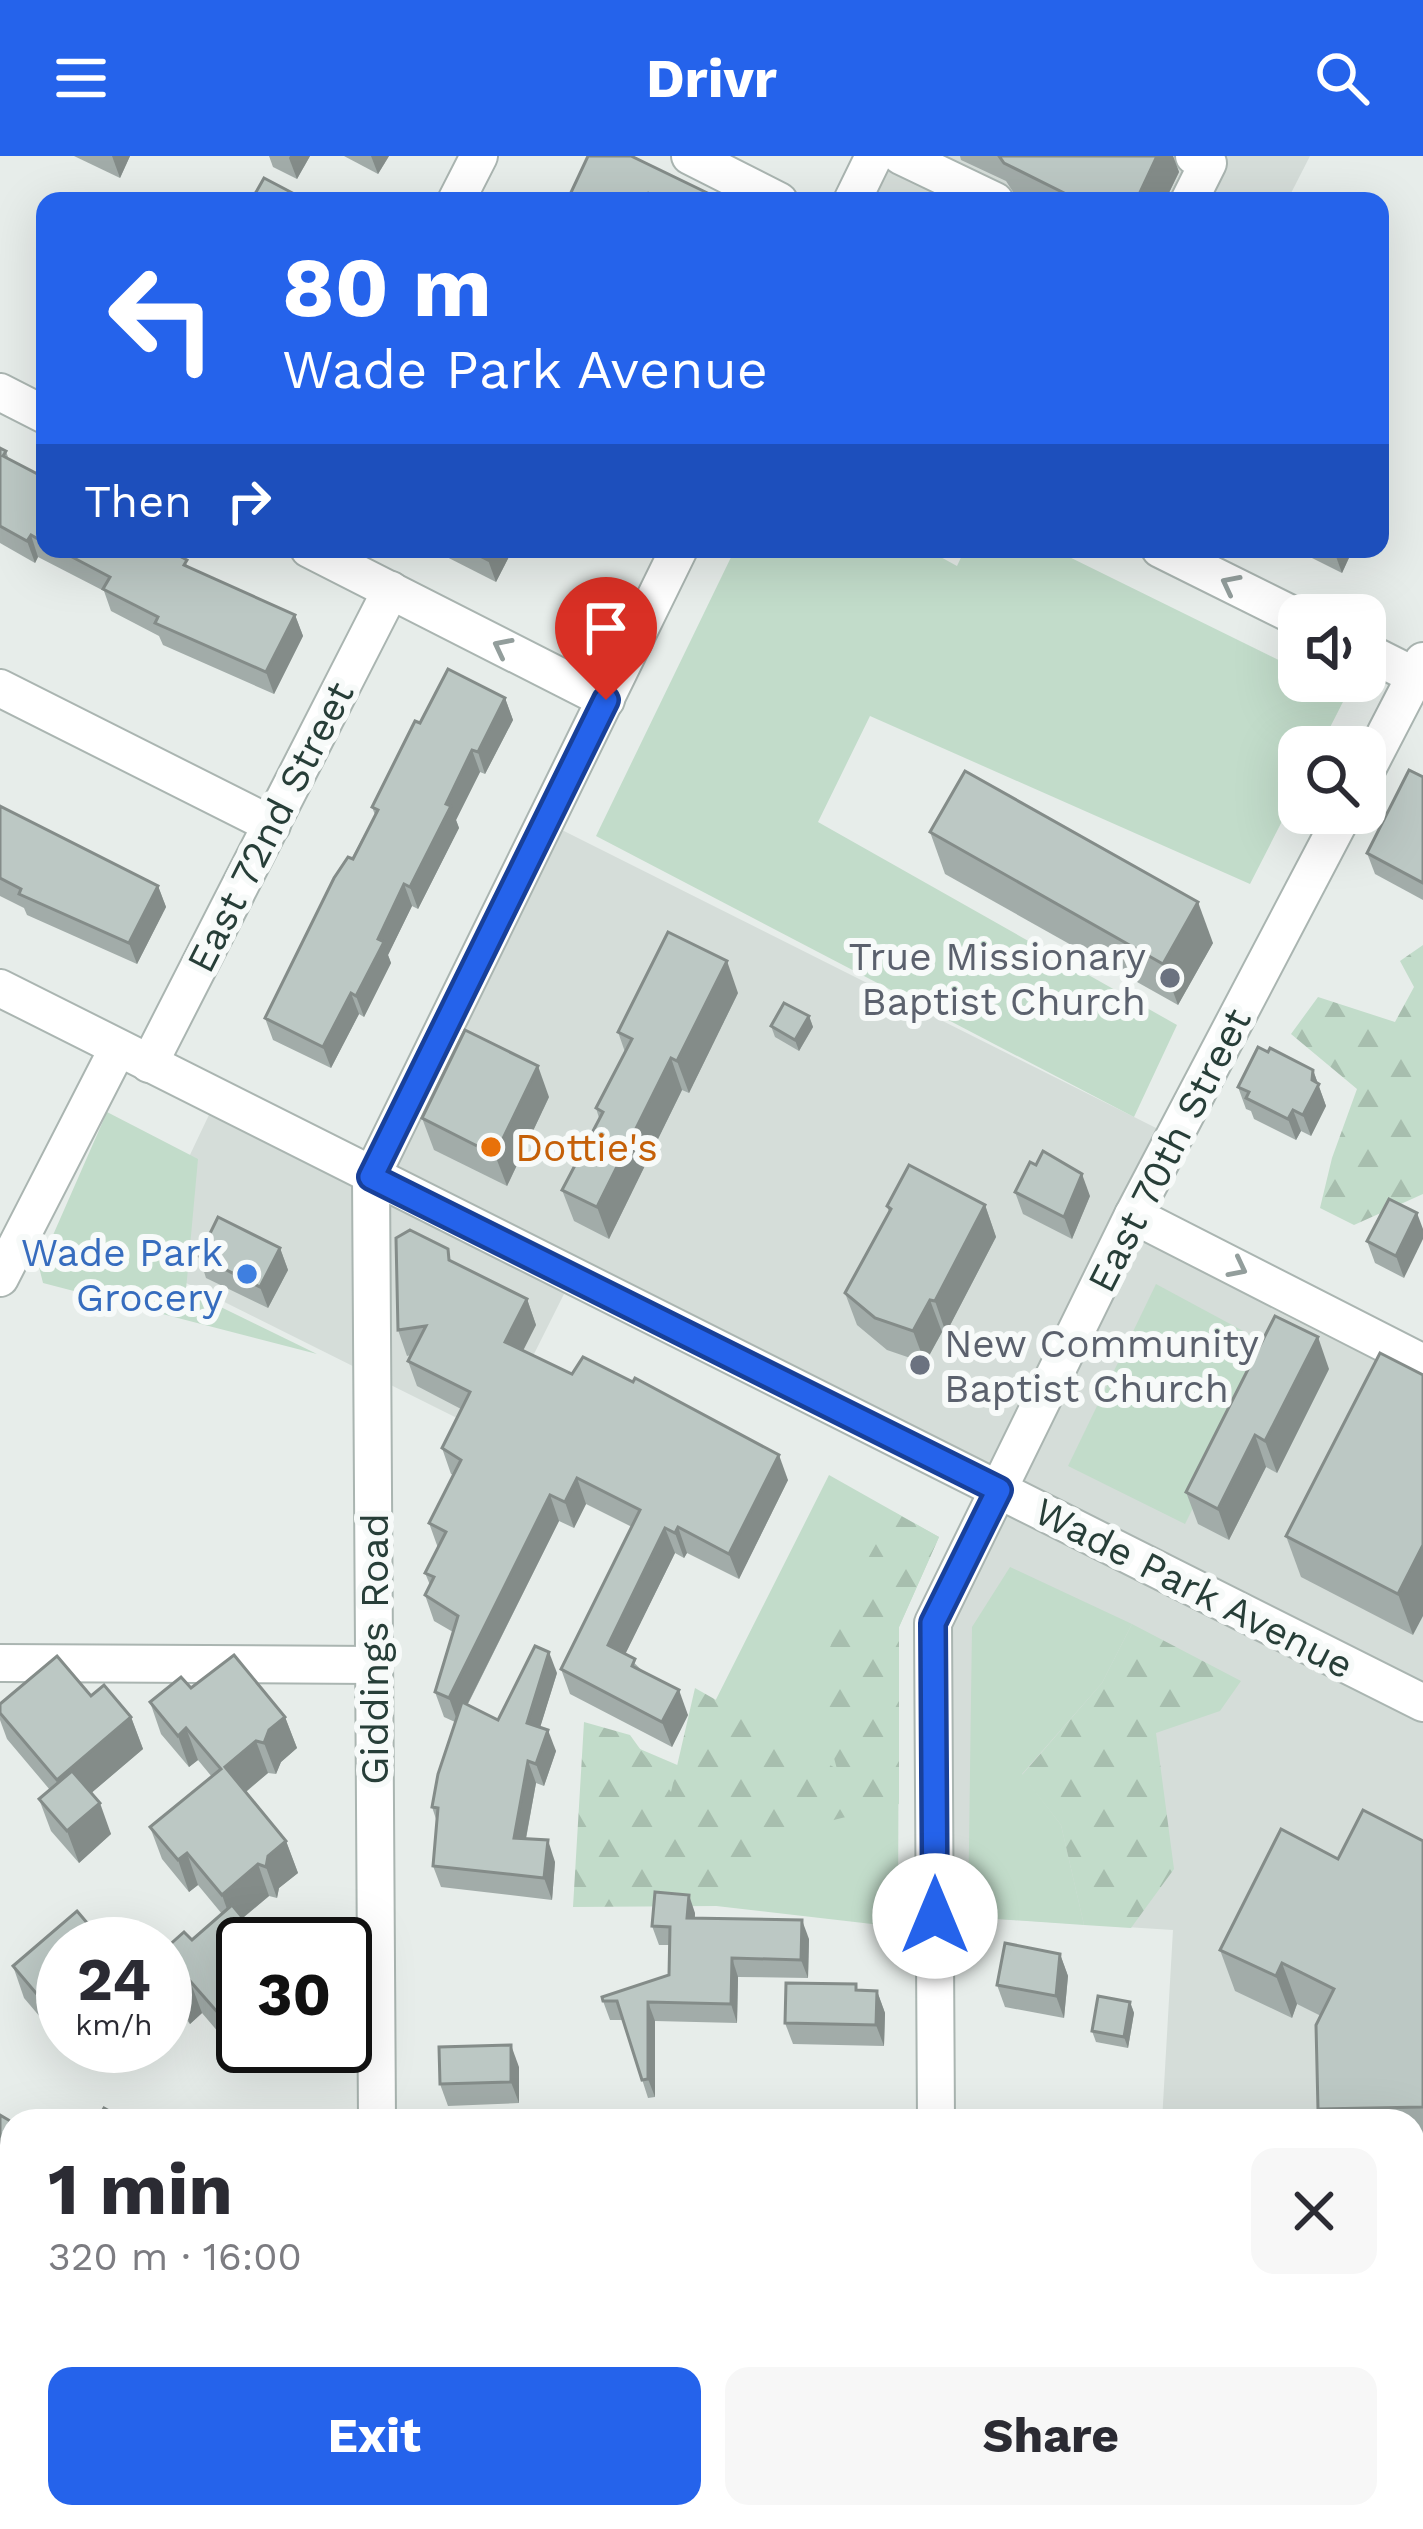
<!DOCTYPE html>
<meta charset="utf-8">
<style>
body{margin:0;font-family:"Work Sans",sans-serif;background:#f7f7f7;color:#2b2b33;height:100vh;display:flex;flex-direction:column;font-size:45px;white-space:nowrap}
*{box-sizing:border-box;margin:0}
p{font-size:39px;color:#7c7c81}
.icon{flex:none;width:66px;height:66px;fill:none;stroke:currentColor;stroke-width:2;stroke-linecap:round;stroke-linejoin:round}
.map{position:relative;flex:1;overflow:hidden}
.panel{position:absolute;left:0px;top:1953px;width:1425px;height:420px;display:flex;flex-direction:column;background:#fff;border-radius:36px 36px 0 0;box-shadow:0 12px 48px #0002}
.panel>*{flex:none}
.banner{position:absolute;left:36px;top:36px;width:1353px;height:366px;border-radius:24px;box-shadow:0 12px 48px #0002;background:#2563eb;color:#fff;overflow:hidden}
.tools{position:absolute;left:1278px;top:438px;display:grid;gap:24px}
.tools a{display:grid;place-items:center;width:108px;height:108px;border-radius:24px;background:#fff;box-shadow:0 12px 48px #0002;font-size:60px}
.speed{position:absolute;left:36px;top:1761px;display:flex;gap:24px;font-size:60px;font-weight:700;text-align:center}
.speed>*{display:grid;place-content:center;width:156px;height:156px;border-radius:50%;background:#fff;box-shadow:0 12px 48px #0002;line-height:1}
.speed small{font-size:30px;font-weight:400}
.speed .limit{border:6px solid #111;border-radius:18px;background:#fff;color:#111}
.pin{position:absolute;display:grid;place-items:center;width:102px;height:102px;color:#fff;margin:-123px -51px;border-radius:50% 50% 50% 0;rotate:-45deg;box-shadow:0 0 12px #0007}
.pin .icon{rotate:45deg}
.me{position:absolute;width:132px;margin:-66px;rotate:0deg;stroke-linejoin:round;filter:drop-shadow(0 0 9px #0008)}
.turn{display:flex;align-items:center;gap:42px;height:252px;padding:0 48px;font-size:54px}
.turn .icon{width:156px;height:156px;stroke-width:2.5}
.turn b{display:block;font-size:84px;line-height:102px}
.then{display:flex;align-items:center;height:114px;padding:0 48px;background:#0003;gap:24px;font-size:45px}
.round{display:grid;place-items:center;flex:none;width:126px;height:126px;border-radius:24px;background:#f7f7f7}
.headline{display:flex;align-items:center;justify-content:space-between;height:204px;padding:0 48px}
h1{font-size:72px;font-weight:700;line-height:90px}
.primary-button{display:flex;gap:24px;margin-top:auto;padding:24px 48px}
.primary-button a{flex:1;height:138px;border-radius:24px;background:#2563eb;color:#fff;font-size:48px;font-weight:700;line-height:138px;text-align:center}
.primary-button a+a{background:#f7f7f7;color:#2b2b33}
header{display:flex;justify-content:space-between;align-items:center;height:156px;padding:0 48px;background:#2563eb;color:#fff;font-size:54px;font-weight:700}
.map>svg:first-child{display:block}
</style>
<header><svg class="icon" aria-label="menu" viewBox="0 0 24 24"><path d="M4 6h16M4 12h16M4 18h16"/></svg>Drivr<svg class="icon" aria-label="search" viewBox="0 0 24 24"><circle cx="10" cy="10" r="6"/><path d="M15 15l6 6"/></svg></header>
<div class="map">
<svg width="1423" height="2373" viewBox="0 0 1423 2373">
<defs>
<pattern id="forest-firs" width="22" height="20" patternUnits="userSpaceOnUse" patternTransform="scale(3)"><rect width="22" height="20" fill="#c2dcca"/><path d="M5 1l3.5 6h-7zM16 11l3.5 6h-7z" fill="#a7beae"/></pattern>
</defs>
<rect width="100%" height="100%" fill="#e7edea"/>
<!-- built -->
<g fill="#d5ddd9">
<path d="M874 0H1310L1287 45H852Z"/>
<path d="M546 666 1174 981 1134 1058 1423 1207V2005H1413V1965H1162L1173 1774 935 1759 933 1467 998 1335 572 1122 493 1280 140 1104 217 942 370 1021Z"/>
</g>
<!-- green -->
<g fill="#c2dcca">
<path d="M735 393H926L957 410 965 393H1053L1299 514V525H1321L1347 538 1320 591H1299V632L1250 728 870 560 818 666 1177 869 1134 961 596 680Z"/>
<path d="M107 956 198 1003 186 1134 317 1198 43 1127 39 1111Z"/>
<path d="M1156 1128 1273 1191 1185 1368 1068 1310Z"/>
<path d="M829 1319 939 1381 899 1471 898 1771 595 1736 593 1573 682 1611Z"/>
<path d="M1010 1411 1132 1468 1102 1527 1022 1618 1061 1669 1084 1769 968 1761 972 1471Z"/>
</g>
<!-- forest -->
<g fill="url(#forest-firs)">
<path d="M1423 789V1038L1354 1069 1320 1052 1332 1002 1357 933 1291 878 1318 841 1395 866 1414 831 1400 805Z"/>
<path d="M894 1356 939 1381 899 1471V1648L805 1671 743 1706 716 1750 573 1751 584 1566 630 1579 671 1636 695 1532 837 1613 815 1532 853 1429Z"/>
<path d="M1132 1468 1241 1525 1220 1555 1156 1577 1174 1713 1131 1772 1084 1769 1061 1669 1022 1619 1102 1527Z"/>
</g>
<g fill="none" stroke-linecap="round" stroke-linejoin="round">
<defs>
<g id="minor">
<path d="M690 0 779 45"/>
<path d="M901 0 995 45"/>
<path d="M456 45 479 0"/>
<path d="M852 45 874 0"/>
<path d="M1189 45 1208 7 1194 0"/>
<path d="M0 236 45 259"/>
<path d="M309 393 606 544"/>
<path d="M1160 393 1299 462"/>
<path d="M1365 495 1423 524"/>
<path d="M0 532 272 669"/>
<path d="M1365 617 1423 505"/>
<path d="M0 832 1423 1547"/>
<path d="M149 908 391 434"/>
<path d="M1133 1059 1423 1207"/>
<path d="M0 1122 118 892"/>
<path d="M0 1507 374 1509"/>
<path d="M377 1965 371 1021 679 393"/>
<path d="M936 1965 933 1467 1133 1059 1344 657"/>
<path d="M1413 2335H1423"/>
<path d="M369 2373 372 2361"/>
<path d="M929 2373 932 2361"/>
</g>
</defs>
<!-- minor casing -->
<use href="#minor" stroke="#aab5b1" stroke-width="40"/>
<!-- minor -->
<use href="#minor" stroke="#fff" stroke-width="36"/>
</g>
<!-- wall -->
<g fill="#a2aca9">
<path d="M74 0H130L120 22Z"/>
<path d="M269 0H310L297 23 273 11Z"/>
<path d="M344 0H389L378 18Z"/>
<path d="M960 0H1173L1179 16 1165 45H1022L1017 42 1006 25 961 4Z"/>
<path d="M0 292 6 295 9 304 45 322V393H166L190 411 295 459 303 480 274 538 163 489 159 480 111 455 104 435 38 401 35 407 0 387Z"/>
<path d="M431 393H513L496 426Z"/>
<path d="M1294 393H1353L1342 417Z"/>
<path d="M505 542 513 564 485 618 480 616 456 664 459 672 418 753 412 750 388 799 391 807 364 861 359 858 331 912 273 884 265 862 375 659 372 651 420 567Z"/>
<path d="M1423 621V744L1375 718 1367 697Z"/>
<path d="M0 650 158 730 166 751 137 808 27 759 24 752 0 740Z"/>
<path d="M930 676 1213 787 1178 849 945 718Z"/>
<path d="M738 837 689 937 682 934 609 1083 574 1065 562 1034 599 962 596 952 625 896 618 876Z"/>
<path d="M809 860 813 871 799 895 775 881 771 870Z"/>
<path d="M1313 914 1326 950 1311 980 1301 975 1296 984 1254 963 1251 955 1246 953 1238 931Z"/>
<path d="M549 941 507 1030 434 994 422 962Z"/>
<path d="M1015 1036 1090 1040 1072 1083 1023 1058Z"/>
<path d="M1389 1043 1404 1122 1375 1107 1367 1085Z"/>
<path d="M985 1049 996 1081 946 1177 942 1176 925 1207 887 1194 857 1169 845 1137 889 1056 887 1050Z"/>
<path d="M280 1092 288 1114 268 1152 206 1122 199 1100Z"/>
<path d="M452 1106 527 1143 536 1169 523 1195 788 1324 739 1423 687 1397 684 1402 675 1397 625 1498 688 1559 672 1591 570 1538 561 1513 632 1371 586 1348 574 1372 559 1365 468 1548 498 1564 557 1517 540 1571 556 1595 544 1630 536 1627 526 1683 555 1706 552 1744 441 1731 433 1710 437 1666 432 1651 455 1566 444 1561 435 1536 453 1476 434 1465 425 1439 430 1429 425 1417 438 1392 429 1367 454 1319 451 1318 442 1292 461 1253 417 1230 408 1205 411 1199 407 1200 398 1174Z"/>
<path d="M1380 1197 1413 1479 1301 1421 1286 1380Z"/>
<path d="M1329 1213 1277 1317 1266 1311 1229 1384 1198 1368 1186 1336Z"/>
<path d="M191 1532 285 1561 297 1592 281 1606 276 1618 268 1617 246 1636 286 1685 298 1717 279 1732 277 1742 269 1740 243 1762 237 1898 202 1857 190 1868 165 1838V1793L192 1784 222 1758 198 1729 189 1736 162 1703 150 1671 212 1621 198 1604 189 1611 161 1578 150 1546Z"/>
<path d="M91 1540 131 1561 143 1593 91 1637 111 1678 79 1707 51 1675 39 1643 50 1634 7 1583 0 1564V1548Z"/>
<path d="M1423 1685V1993H1413V1965H1322L1318 1953 1321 1860 1297 1848 1292 1862 1235 1835 1220 1794 1338 1703Z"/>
<path d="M695 1757V1762L809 1783 808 1822 738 1821 737 1867 655 1865V1941L648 1942 623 1864H610L603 1845 669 1819 670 1789H659L652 1770Z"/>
<path d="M63 1788V1888L24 1842 13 1810Z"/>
<path d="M1060 1798 1068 1820 1064 1862 1005 1851 997 1829Z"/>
<path d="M859 1835H877L885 1857 884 1890 793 1888 785 1867Z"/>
<path d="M1130 1846 1134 1857 1128 1892 1096 1886 1092 1875Z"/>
<path d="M65 1890H93L77 1904Z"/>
<path d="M519 1911V1947L448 1950 440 1928Z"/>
<path d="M0 1959 12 1966V2105L0 2098Z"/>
<path d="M1423 2144V2260H1415L1413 2255V2153L1418 2154Z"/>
</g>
<!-- shaded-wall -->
<g fill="#848c89">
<path d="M112 0H130L120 22Z"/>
<path d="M290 0H310L297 23 289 2Z"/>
<path d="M371 0H389L378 18Z"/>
<path d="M1157 0H1173L1179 16 1165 45H1136Z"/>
<path d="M31 379 38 401 35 407 27 385Z"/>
<path d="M494 393H513L496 426 488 404Z"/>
<path d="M1335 393H1353L1342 417 1334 395Z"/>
<path d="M295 459 303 480 274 538 266 516Z"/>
<path d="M505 542 513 564 485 618 478 596Z"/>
<path d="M472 594 480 616 456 664 459 672 418 753 410 731 446 648Z"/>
<path d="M404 728 412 750 388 799 391 807 364 861 356 840 378 783Z"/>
<path d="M158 730 166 751 137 808 129 787Z"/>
<path d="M1198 746 1213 787 1178 849 1163 808Z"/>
<path d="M727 805 738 837 689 937 677 905Z"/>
<path d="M351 837 359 858 331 912 323 891Z"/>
<path d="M809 860 813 871 799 895 795 884Z"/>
<path d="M671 902 682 934 609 1083 597 1051Z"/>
<path d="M538 910 549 941 507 1030 495 999Z"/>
<path d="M1313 914 1326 950 1311 980 1303 959 1312 924Z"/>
<path d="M1293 954 1301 975 1296 984 1288 963Z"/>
<path d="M1082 1018 1090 1040 1072 1083 1064 1061Z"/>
<path d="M985 1049 996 1081 946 1177 935 1145Z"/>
<path d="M1417 1057 1423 1073V1083L1404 1122 1396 1100Z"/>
<path d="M280 1092 288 1114 268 1152 260 1131Z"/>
<path d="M527 1143 536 1169 514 1212 505 1186Z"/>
<path d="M930 1144 942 1176 925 1207 913 1175Z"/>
<path d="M1318 1181 1329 1213 1277 1317 1265 1285Z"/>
<path d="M1255 1279 1266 1311 1229 1384 1218 1353Z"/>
<path d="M779 1299 788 1324 739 1423 729 1398Z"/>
<path d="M577 1322 586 1348 574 1372 565 1346Z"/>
<path d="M550 1339 559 1365 458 1567 449 1542Z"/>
<path d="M678 1371 687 1397 684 1402 675 1377Z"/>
<path d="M665 1372 675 1397 617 1515 608 1489Z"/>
<path d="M1423 1389V1460L1413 1479 1398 1438Z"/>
<path d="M549 1496 557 1517 535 1588 527 1567Z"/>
<path d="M679 1534 688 1559 672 1591 662 1566Z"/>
<path d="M131 1561 143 1593 69 1656 57 1624Z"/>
<path d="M285 1561 297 1592 281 1606 276 1618 264 1587 269 1574Z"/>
<path d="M186 1572 198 1604 189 1611 178 1580Z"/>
<path d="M548 1574 556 1595 544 1630 536 1608Z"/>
<path d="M256 1585 268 1617 237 1643 225 1611Z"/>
<path d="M528 1605 536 1627 522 1703 514 1682Z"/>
<path d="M100 1647 111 1678 79 1707 67 1675Z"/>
<path d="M548 1684 555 1706 552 1744 544 1722Z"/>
<path d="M286 1685 298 1717 279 1732 277 1742 266 1711 268 1700Z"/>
<path d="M187 1697 198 1729 189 1736 178 1704Z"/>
<path d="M258 1708 269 1740 233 1770 222 1739Z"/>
<path d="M689 1739 695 1757 694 1780 687 1762Z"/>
<path d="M802 1764 809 1783 808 1822 801 1804Z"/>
<path d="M1060 1798 1068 1820 1064 1862 1056 1840Z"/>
<path d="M732 1802 738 1821 737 1867 731 1848Z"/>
<path d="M1282 1807 1297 1848 1292 1862 1276 1820Z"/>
<path d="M190 1825 202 1857 190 1868 178 1836Z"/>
<path d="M877 1835 885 1857 884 1890 876 1869Z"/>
<path d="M648 1846 655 1865V1941L648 1923Z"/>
<path d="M1130 1846 1134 1857 1128 1892 1124 1881Z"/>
<path d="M243 1851V1890H246L237 1898 226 1866Z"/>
<path d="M511 1889 519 1911V1947L511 1926Z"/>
<path d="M72 1890H93L77 1904Z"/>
<path d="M0 2288 12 2321V2356Z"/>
<path d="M13 2361H21L23 2373H16Z"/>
<path d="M273 2361H275L280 2373H272Z"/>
</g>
<!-- building -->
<g fill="#bcc8c4" stroke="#848c89" stroke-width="3">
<path d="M588 0H631L724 45H664L650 38 652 45H567Z"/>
<path d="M999 0H1157L1136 45H1061L1064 37 1004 7Z"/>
<path d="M264 22 302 42 300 45H251Z"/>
<path d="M0 292 6 295 3 300 45 322V387L31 379 27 385 0 370Z"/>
<path d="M57 393H166L187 404 184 409 295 459 266 516 155 467 158 461 103 433 110 421Z"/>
<path d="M466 393H494L488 404Z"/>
<path d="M448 513 505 542 478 596 472 594 446 648 451 650 410 731 404 728 378 783 384 786 356 840 351 837 323 891 265 862 334 722 348 701 353 703 378 654 372 651 415 565 420 567Z"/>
<path d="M1409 614 1423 621V727L1367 697Z"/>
<path d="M965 615 1198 746 1163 808 930 676Z"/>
<path d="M0 650 158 730 129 787 19 738 21 733 0 722Z"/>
<path d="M668 776 727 805 677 905 671 902 597 1051 562 1034 603 956 596 952 632 883 618 876Z"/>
<path d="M784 847 809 860 795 884 771 870Z"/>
<path d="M465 874 538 910 495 999 422 962Z"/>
<path d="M1258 891 1268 896 1270 892 1313 914 1312 924 1319 928 1303 959 1293 954 1288 963 1246 942 1249 936 1238 931Z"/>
<path d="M1043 995 1082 1018 1064 1061 1015 1036 1030 1006 1036 1009Z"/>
<path d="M909 1009 985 1049 935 1145 930 1144 913 1175 875 1162 845 1137 891 1053 887 1050Z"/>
<path d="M1389 1043 1417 1057 1396 1100 1367 1085Z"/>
<path d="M218 1061 280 1092 260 1131 199 1100Z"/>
<path d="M410 1074 448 1093 449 1104 527 1143 505 1186 572 1218 583 1201 633 1226 635 1222 779 1299 729 1398 678 1371 675 1377 665 1372 608 1489 635 1503 632 1510 679 1534 662 1566 561 1513 640 1354 577 1322 565 1346 550 1339 449 1542 435 1536 458 1460 425 1439 434 1421 425 1417 446 1376 429 1367 461 1304 442 1292 470 1236 408 1205 426 1170 398 1174 396 1082Z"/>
<path d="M1275 1160 1318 1181 1265 1285 1255 1279 1218 1353 1186 1336Z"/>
<path d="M1380 1197 1423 1219V1389L1398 1438 1286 1380Z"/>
<path d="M535 1490 549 1496 527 1567 548 1574 536 1608 528 1605 514 1682 548 1684 544 1722 433 1710 438 1652 432 1651 438 1618 462 1546 498 1564Z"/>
<path d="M234 1499 285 1561 269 1574 264 1587 256 1585 225 1611 286 1685 268 1700 266 1711 258 1708 222 1739 187 1697 178 1704 150 1671 221 1613 186 1572 178 1580 150 1546 181 1521 191 1532Z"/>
<path d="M57 1500 91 1540 104 1529 131 1561 57 1624 0 1557V1548Z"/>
<path d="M72 1615 100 1647 67 1675 39 1643Z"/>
<path d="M1363 1654 1423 1685V1951L1318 1953 1316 1869 1334 1833 1282 1807 1276 1820 1220 1794 1281 1673 1338 1703Z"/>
<path d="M655 1736 689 1739 687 1762 802 1764 801 1804 732 1802 731 1848 648 1846V1923L642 1924 617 1845H603L602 1841 669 1819 670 1771 652 1770Z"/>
<path d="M232 1749 261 1784 274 1783 273 1788H243V1851L226 1866 190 1825 178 1836 165 1820V1793L184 1776 192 1784Z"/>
<path d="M77 1755 105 1788H63V1869L13 1810Z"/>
<path d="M1005 1787 1060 1798 1056 1840 997 1829Z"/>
<path d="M786 1827 856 1828V1834L877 1835 876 1869 785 1867Z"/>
<path d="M1098 1840 1130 1846 1124 1881 1092 1875Z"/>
<path d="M511 1889V1926L440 1928 439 1891Z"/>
<path d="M104 1952 127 1965H97Z"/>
<path d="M0 1959 12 1966V2079L0 2073Z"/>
<path d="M285 1959 286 1965H206V1960Z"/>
<path d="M1418 2144H1423V2240H1413V2153L1418 2154Z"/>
<path d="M0 2289 14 2370 0 2372Z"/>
<path d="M161 2361H273L272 2373H160Z"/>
<path d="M765 2361H770L834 2373H763Z"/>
<rect x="1204" y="2362" width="39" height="11"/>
</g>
<!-- one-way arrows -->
<defs><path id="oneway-chevron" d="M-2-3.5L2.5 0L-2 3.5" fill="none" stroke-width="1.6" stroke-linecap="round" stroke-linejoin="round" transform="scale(3)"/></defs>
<g stroke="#939e9c">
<use href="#oneway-chevron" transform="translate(1230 428) rotate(-153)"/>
<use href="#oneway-chevron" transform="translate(502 491) rotate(-153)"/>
<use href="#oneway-chevron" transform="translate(1238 1112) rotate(27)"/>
</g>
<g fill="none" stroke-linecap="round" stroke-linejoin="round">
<defs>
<path id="route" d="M606 544 371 1021 999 1334 933 1467 935 1760"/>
</defs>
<!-- route casing -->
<use href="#route" stroke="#184099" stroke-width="30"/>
<!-- route -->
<use href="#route" stroke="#2563eb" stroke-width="21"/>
</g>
<!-- markers -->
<g fill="#6b7280" stroke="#f7faf9" stroke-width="4.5">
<circle cx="1170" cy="822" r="12"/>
<circle cx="920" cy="1209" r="12"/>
</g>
<circle fill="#e8710a" stroke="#f7faf9" stroke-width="4.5" cx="491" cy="991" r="12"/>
<circle fill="#3f7fe0" stroke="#f7faf9" stroke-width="4.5" cx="247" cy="1118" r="12"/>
<g text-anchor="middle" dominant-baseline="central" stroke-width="12" stroke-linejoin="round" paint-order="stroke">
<!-- street labels -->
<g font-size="39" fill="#273e38" stroke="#f7faf9">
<text transform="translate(270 671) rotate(-63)">East 72nd Street</text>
<text transform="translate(1169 994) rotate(-63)">East 70th Street</text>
<text transform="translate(1194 1432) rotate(27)">Wade Park Avenue</text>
<text transform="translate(374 1493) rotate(-90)">Giddings Road</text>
</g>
<!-- worship labels -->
<g font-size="39" fill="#5b616d" stroke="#f7faf9" text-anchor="end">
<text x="1146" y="800">True Missionary<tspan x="1146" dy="45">Baptist Church</tspan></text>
<text x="944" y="1187" text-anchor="start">New Community<tspan x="944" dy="45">Baptist Church</tspan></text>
</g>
<!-- food labels -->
<g font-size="39" fill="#c56008" stroke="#f7faf9" text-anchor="start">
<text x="515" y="991">Dottie's</text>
</g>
<!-- shop labels -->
<g font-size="39" fill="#366cbe" stroke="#f7faf9" text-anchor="end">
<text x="223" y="1096">Wade Park<tspan x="223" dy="45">Grocery</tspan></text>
</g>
</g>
</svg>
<div class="tools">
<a><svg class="icon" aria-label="sound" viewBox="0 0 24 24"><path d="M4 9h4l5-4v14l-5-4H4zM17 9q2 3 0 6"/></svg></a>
<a><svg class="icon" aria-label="search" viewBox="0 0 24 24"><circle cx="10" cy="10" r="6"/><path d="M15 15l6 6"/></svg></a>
</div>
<div class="speed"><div>24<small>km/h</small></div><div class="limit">30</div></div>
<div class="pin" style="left:606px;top:544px;background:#d93025"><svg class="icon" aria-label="arrive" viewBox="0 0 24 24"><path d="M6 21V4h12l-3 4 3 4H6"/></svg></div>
<svg class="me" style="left:935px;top:1760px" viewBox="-20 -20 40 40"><circle r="19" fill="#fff"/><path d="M0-13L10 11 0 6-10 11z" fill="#2563eb"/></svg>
<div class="banner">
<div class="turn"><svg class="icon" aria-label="left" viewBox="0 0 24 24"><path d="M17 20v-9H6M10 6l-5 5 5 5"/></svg><div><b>80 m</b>Wade Park Avenue</div></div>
<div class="then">Then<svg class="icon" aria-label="right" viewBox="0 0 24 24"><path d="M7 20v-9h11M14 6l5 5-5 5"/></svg></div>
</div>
<section class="panel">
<div class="headline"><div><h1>1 min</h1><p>320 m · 16:00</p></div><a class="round"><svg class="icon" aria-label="close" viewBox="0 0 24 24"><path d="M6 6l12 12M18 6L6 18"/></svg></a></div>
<div class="primary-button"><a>Exit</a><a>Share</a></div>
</section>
</div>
